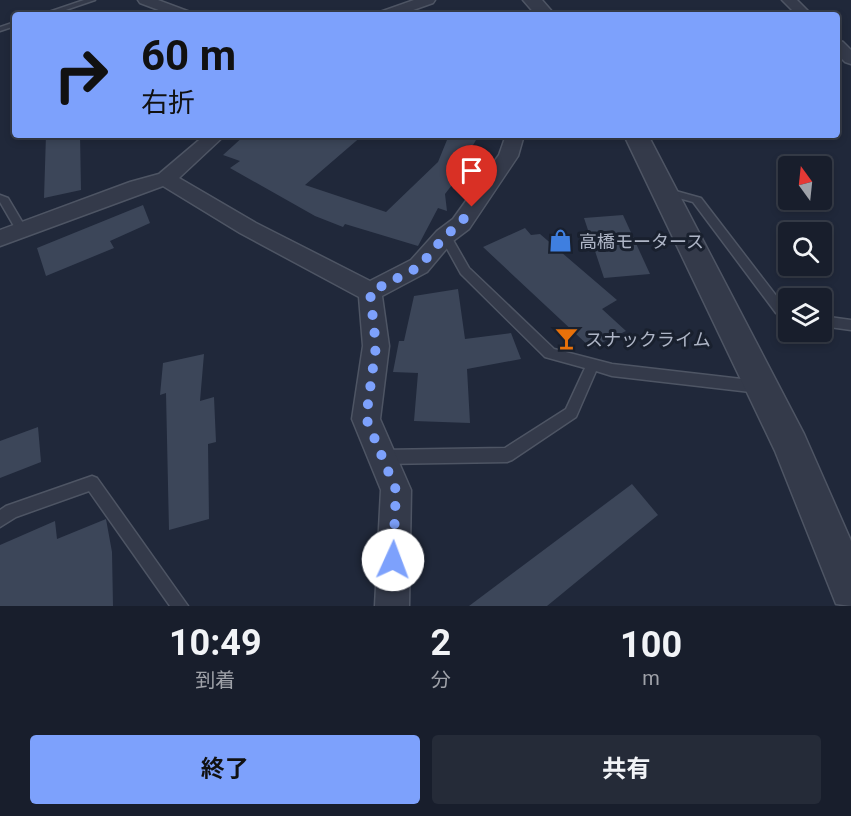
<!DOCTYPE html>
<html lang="ja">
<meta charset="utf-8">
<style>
body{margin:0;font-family:Roboto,"Noto Sans JP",sans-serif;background:#252b38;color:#f1f3f6;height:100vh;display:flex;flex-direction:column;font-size:22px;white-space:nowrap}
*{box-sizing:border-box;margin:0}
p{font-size:20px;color:#9fa2a9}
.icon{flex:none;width:33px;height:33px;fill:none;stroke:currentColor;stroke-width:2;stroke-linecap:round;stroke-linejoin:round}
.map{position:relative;height:606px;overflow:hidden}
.sheet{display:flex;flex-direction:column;background:#181e2c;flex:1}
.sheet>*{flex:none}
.hud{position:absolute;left:12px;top:12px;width:828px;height:126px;border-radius:6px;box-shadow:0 3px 9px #0003,0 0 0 2px #363c48;background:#7da1fc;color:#111;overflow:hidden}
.needle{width:39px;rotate:345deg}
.tools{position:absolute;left:778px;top:156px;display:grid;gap:12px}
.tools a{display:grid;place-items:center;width:54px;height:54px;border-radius:6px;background:#181e2c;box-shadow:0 3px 9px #0003,0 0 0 2px #363c48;font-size:30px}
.pin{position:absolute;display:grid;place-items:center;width:51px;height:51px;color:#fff;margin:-62px -26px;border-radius:50% 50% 50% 0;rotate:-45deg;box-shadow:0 0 6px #0007}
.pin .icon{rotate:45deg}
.me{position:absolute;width:66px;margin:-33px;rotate:2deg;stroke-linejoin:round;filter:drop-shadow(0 0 4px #0008)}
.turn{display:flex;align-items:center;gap:21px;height:126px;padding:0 30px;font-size:27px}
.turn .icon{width:78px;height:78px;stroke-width:2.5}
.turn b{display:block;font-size:42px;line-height:51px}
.eta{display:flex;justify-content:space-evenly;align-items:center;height:102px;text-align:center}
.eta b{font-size:36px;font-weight:700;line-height:42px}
.primary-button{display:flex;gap:12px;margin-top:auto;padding:12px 30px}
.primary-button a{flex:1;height:69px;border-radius:6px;background:#7da1fc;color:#111;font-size:24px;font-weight:700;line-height:69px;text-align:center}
.primary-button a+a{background:#252b38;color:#f1f3f6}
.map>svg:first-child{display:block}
</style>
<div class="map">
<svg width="851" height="606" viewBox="0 0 851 606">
<rect width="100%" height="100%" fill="#20283a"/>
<!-- building -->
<g fill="#3c4659">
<path d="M46 135H80L81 190 44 198Z"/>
<path d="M245 135H363L305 185 386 212 438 162 449 135H479L460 167 465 168 445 194 447 211 438 208 418 246 345 224 343 227 315 216 230 168 240 161 223 155Z"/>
<path d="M143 205 150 223 110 241 114 248 46 276 37 248Z"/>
<path d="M623 215 650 274 604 278 584 218Z"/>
<path d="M525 228 531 235 540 234 617 300 602 309 626 331 591 348 483 247Z"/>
<path d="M458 289 465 339 511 333 521 359 467 369 470 423 414 421 418 373 393 372 399 341H404L414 296Z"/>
<path d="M204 354 200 401 214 397 216 442 208 444 209 519 169 530 166 393 160 395 163 363Z"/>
<path d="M38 427 41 462 0 478V441Z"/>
<path d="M632 484 658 515 547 606H469Z"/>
<path d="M106 519 112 552 113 606H0V545L55 521 57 539Z"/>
</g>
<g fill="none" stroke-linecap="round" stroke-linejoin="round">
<defs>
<g id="service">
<path d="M84 0H95L51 15H40Z"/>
<path d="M15 22V26L0 31V27Z"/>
<path d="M665 188 701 198 784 306 789 307V317L776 313 693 202 661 193 660 191Z"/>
<path d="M0 195 8 198 27 230 26 233H18L0 202Z"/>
<path d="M445 232 449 233 469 268 554 349 612 364 759 381 764 383 766 387 764 391 759 393 612 376 596 371 576 417 512 460 507 462 382 464 377 462 375 457 377 452 382 450 505 448 566 409 585 368 545 357 461 274 440 236Z"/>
<path d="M822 316 851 320V330L822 326Z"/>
<path d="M92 476 97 478 188 606H170L89 491 16 517 0 527V510L6 506Z"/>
</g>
<g id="minor">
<path d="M138 0H158L190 12 192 15H172L140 3Z"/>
<path d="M414 0H435L433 3 399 15H378L380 12Z"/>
<path d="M782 0H797L812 15H797Z"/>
<path d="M837 40 843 42 851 50V64L845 62 837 54Z"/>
<path d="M205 135H225L179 178 256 223 370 281 411 260 437 231 453 219 499 155 506 135H524L518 156 469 229 453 241 427 272 382 296 389 346 380 419 411 490 409 606H375L381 490 352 419 363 346 359 297 240 233 163 186 0 246V230L130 182 159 174Z"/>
</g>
<g id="tertiary">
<path d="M523 0H542L555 15H536Z"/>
<path d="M624 135H648L804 434 851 541V606L836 604 775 451Z"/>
</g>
</defs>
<!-- service casing -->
<use href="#service" stroke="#4e5564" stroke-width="3"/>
<!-- minor casing -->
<use href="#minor" stroke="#4e5564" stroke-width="3"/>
<!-- tertiary casing -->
<use href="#tertiary" stroke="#4e5564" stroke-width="3"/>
<!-- service -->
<use href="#service" fill="#343a4a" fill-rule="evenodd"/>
<!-- minor -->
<use href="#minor" fill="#343a4a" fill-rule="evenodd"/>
<!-- tertiary -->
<use href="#tertiary" fill="#343a4a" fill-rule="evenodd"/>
</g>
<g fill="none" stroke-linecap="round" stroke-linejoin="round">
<!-- route -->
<path stroke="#7da1fc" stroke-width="10" stroke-dasharray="0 18" d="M393 560 396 490 366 418 376 346 370 292 419 267 445 236 460 224 472 207"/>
</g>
<!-- icons -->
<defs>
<symbol id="shop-bare" viewBox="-9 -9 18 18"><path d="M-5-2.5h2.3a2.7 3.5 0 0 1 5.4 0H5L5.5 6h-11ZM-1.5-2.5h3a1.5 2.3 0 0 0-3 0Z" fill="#3f7fe0" stroke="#19202e" stroke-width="2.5" paint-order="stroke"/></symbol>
<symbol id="bar-bare" viewBox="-9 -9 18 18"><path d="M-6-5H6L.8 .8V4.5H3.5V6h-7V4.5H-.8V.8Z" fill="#e8710a" stroke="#19202e" stroke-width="2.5" paint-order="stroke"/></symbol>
</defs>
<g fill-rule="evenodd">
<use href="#shop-bare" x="544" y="224" width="33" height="33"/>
<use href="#bar-bare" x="550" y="322" width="33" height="33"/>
</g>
<g text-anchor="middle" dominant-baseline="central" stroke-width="6" stroke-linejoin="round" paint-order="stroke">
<!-- poi labels -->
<g font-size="18" fill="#aeb5c6" stroke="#19202e" text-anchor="start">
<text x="579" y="241">高橋モータース</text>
<text x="585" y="339">スナックライム</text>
</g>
</g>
</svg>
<div class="tools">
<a><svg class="needle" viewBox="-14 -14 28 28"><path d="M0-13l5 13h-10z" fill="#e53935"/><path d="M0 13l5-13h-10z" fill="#9fa2a9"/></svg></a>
<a><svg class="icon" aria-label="search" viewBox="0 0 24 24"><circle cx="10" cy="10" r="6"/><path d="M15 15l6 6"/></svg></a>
<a><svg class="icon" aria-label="layers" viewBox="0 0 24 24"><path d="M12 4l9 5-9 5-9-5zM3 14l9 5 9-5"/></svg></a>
</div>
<div class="pin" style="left:472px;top:207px;background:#d93025"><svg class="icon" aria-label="arrive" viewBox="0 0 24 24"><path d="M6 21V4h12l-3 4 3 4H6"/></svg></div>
<svg class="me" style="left:393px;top:560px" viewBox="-20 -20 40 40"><circle r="19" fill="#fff"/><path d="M0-13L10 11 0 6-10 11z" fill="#7da1fc"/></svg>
<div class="hud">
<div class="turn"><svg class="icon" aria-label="right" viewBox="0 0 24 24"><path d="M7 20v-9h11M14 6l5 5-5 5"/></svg><div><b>60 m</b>右折</div></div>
</div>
</div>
<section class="sheet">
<div class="eta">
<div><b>10:49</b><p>到着</p></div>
<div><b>2</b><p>分</p></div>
<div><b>100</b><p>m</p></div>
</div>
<div class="primary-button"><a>終了</a><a>共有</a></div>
</section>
